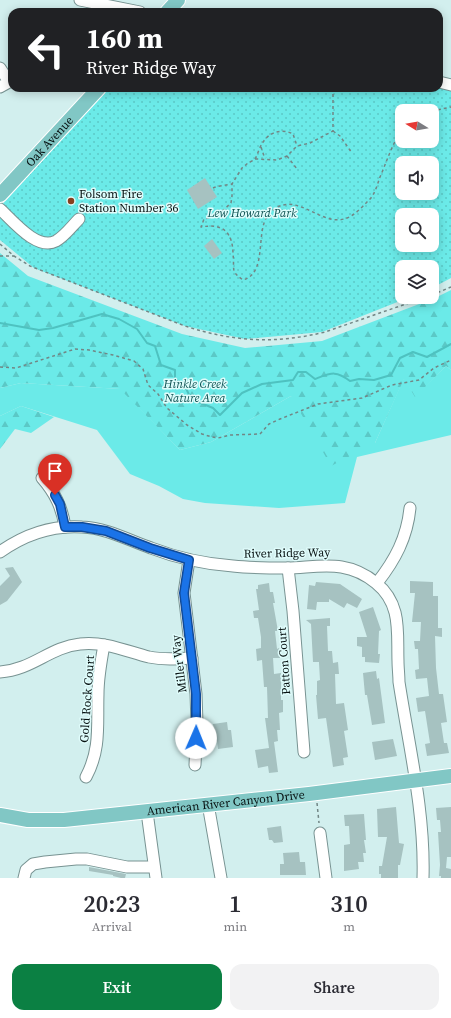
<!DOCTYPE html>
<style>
body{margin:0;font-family:"Source Serif 4",serif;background:#f2f2f3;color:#2b2b33;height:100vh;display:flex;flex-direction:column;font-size:15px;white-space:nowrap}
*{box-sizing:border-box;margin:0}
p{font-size:13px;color:#7c7c81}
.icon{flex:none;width:22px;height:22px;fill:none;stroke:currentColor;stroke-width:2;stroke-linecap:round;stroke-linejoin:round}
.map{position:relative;height:878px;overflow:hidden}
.details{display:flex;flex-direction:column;background:#fff;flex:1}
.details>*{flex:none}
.hud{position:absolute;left:8px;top:8px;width:435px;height:84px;border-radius:12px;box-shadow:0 2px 10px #0003;background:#202124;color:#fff;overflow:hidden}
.needle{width:26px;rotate:281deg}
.fabs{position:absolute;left:395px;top:104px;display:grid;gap:8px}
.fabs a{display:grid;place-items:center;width:44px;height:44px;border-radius:8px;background:#fff;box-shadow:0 2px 10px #0003;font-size:20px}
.pin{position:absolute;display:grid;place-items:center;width:34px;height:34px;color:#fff;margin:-41px -17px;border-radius:50% 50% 50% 0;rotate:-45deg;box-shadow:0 0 4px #0007}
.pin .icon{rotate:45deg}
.me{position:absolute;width:44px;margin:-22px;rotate:1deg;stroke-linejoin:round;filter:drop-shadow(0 0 3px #0008)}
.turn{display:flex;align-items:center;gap:14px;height:84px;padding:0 12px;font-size:18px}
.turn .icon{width:52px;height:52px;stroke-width:2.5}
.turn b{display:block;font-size:28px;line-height:34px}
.eta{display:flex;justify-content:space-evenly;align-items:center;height:68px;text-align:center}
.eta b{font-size:24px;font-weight:600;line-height:28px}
.cta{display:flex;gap:8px;margin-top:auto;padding:8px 12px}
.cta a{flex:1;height:46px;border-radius:12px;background:#0b8043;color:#fff;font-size:16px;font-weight:600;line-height:46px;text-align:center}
.cta a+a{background:#f2f2f3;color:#2b2b33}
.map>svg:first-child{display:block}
</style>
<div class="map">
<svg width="451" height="878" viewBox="0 0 451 878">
<defs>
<pattern id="forest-firs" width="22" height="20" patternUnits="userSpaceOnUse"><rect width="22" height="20" fill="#6beae8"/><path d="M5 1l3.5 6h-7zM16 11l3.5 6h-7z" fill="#5bc8c6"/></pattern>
<pattern id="park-dots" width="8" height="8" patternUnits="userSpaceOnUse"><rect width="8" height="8" fill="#6beae8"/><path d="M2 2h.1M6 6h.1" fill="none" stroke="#5bc8c6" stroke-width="1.8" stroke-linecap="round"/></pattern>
</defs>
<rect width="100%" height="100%" fill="#d2efee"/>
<!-- green -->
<path fill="#6beae8" d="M446 366 451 370V435L357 457 345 503 279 508 205 503 183 499 159 486 130 474 97 430 21 406 0 416V388L21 383 121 389 180 450 211 442 291 396 375 443 404 378 415 396Z"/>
<!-- forest -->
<g fill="url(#forest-firs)">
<path d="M0 253 28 276 182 334 245 348 322 341 435 298 451 290V370L446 366 415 397 404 379 375 443 331 466 291 396 211 442 180 450 120 389 21 383 0 388Z"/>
<path d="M21 406 54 417 31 433 15 429 0 449V416Z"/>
</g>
<!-- park -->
<path fill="url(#park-dots)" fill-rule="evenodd" d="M439 86 451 88V278L432 288V267H402V297H410L322 332 245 339 185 326 34 268 0 240V207L109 88H439ZM402 111H432V141H402ZM402 163H432V193H402ZM402 215H432V245H402Z"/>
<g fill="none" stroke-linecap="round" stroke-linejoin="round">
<!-- stream -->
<path stroke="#4ec2c0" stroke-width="2" d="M0 323 39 330 53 328 102 314 119 319 137 329 147 343 155 346 161 365 175 370V379L184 384 191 399 213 408 220 415 242 393 262 384 293 380 298 372H306L315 379C331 373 336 370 350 381L359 379 374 380 391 375 400 358 413 352 427 357 451 344"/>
</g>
<!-- building -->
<g fill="#a6c2c1">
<path d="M205 178 217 197 198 209 187 190Z"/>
<path d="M212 239 222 253 214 259 204 246Z"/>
<path d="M13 567 22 582 7 601 0 605V586L10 576 5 568Z"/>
<path d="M410 581 433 582V596H438V628H442V637L435 636 436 668 439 694H443L447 722 441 723 444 743H447L449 753 427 756 425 744 430 743 425 711 418 712 416 698 429 696 427 678 416 679 415 670 419 669 418 649H415L414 641H420L421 622H412L415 593H410Z"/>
<path d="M316 582 340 584 362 599 357 608 347 603 344 608 329 599V602H317L316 610 307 609 309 585 315 586Z"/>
<path d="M269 583 270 592H273L275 603H273L278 631H275L277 649 279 648 280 658H273L274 674 281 673V700H283V712L279 713 280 730H277L278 741 274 742 278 772 269 773 268 766 258 768 255 750 269 748 265 718H268L267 687H264L262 660 257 661 256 649 261 648V637L258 618H254L253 611 259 610 256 589H258V585Z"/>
<path d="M373 607 381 630 379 631 378 654H380L379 663 365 662V657H362V647L357 646V637H367L359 612Z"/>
<path d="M330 618V626H327L328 651H332L333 663 338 662 339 674H335L336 704 344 703 348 730 344 731 348 757 343 758 344 765 333 767 326 718 318 719 316 695H317V681L320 680 319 663V662H313L311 624 306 620Z"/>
<path d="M376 671 377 679 379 678 385 723 372 725 367 695H365L363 673Z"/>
<path d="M227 722 228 730H231L233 747 218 749 216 733H214L213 724Z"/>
<path d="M393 739 397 756 375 760 372 742Z"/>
<path d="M396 807 399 843 404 844 400 865H398V878H381V874H379V866H382L387 837H378L377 809Z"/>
<path d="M451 807V857H447L446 868 451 869V878H441V876H439L440 865 438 832H441L440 820H437L436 808Z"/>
<path d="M364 814 366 840H364L366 853H363L364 862H358L359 869 344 871V845L350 844 349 826H345L344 815Z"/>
<path d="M281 826 283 842 274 843 272 840H269L267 828Z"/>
<path d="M299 852 300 862H305L306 875H280V864H284L283 853Z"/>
<path d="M89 867 126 874 125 878H121L113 876V875L89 871Z"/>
</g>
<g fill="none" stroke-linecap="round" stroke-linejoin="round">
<defs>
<g id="minor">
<path d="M80 0 140 12"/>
<path d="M0 68 9 82 0 87"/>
<path d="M439 82 451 85"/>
<path d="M0 209C13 221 37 251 56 241 65 236 72 226 79 219"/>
<path d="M42 478C55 493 62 507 65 527"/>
<path d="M0 552C24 535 52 525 82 527 107 528 128 540 151 548 177 558 205 564 233 566 251 568 269 568 287 568 321 567 347 559 376 583 402 604 397 632 398 661 398 668 399 675 399 682 409 747 425 812 423 878"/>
<path d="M189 560 184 593 196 694 197 723 195 765"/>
<path d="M288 568 293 611 304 752"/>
<path d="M377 583C395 560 407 538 410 508"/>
<path d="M0 672C32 670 50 647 80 644 104 641 126 651 149 657 163 660 177 659 192 658"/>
<path d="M86 777C101 749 97 725 98 694 98 678 101 661 104 645"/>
<path d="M208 804 221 878"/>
<path d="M147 812 156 878"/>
<path d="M320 833 326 878"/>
<path d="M24 878 26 870 33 864 45 862 76 859H87L127 867H154"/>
</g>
<g id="major">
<path d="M167 12 178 0"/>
<path id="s1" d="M0 195 99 88"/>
<path id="s2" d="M0 815 28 820H64L309 794 451 776"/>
</g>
</defs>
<!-- minor casing -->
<use href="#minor" stroke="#789392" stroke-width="13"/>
<!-- major casing -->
<use href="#major" stroke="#fff" stroke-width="16"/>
<!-- path -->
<g stroke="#728685" stroke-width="1.5" stroke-dasharray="3 3" stroke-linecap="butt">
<path d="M333 88V131L310 143 297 146 287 156 277 160 256 159 248 163 242 168 232 184V196L231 203 217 216 204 219 201 227C223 223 233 232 233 255 234 260 233 266 234 271 236 275 239 277 243 280 268 273 255 232 268 215 294 185 320 229 347 218 355 215 362 207 368 201 375 195 377 185 380 177 387 161 392 144 402 130"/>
<path d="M432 111 451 107"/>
<path d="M333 131 340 136 352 153"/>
<path d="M261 147 264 156 266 158"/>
<path d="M287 156 297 169"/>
<path d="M255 159C258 154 259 148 262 144 268 132 282 128 293 134L297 146"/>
<path d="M213 188C217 186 227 185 232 184"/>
<path d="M0 244 14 256 30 266 185 326C234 342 276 344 325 332L426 297"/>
<path d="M0 256H14"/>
<path d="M432 295 451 287"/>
<path d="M0 367 16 368 75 349 89 350 113 355 134 361 143 369 148 385 158 394 167 408 187 425 202 434 212 437 218 438 230 435 260 434 269 424 280 419 318 404 362 398 392 385 419 380 434 368 451 360"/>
<path d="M317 803 319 823"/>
</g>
<!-- minor -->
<use href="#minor" stroke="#fff" stroke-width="11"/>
<!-- major -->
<use href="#major" stroke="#81c7c5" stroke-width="14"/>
</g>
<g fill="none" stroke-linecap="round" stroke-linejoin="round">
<defs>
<path id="route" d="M55 495 60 504 65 527H82L106 531 150 548 189 560 184 593 196 694V738"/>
</defs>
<!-- route casing -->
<use href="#route" stroke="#114b97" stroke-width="10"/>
<!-- route -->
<use href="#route" stroke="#1a73e8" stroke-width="7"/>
</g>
<!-- markers -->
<circle fill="#873f1e" stroke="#dffcfb" stroke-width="1.5" cx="71" cy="201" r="4"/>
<g text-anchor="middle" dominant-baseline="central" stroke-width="3" stroke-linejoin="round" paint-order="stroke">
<!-- street labels -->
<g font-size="12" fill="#071111" stroke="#dffcfb">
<text stroke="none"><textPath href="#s1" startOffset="73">Oak Avenue</textPath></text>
<text transform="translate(287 553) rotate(-1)">River Ridge Way</text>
<text transform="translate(284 661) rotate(-94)">Patton Court</text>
<text transform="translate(179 664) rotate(-97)">Miller Way</text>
<text transform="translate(87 699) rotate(-86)">Gold Rock Court</text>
<text stroke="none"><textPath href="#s2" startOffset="227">American River Canyon Drive</textPath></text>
</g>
<!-- poi labels -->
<g font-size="12" fill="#071111" stroke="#dffcfb" text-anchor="start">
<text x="79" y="194">Folsom Fire<tspan x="79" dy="14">Station Number 36</tspan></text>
</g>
<!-- park labels -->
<g font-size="12" font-style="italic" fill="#0d5252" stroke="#dffcfb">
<text x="252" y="213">Lew Howard Park</text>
<text x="195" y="384">Hinkle Creek<tspan x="195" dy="14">Nature Area</tspan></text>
</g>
</g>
</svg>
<div class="fabs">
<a><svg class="needle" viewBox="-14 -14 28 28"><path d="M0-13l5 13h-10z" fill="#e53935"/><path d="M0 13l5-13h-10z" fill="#7c7c81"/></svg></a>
<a><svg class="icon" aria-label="sound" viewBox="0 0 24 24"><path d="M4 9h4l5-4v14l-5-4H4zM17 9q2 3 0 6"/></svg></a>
<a><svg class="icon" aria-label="search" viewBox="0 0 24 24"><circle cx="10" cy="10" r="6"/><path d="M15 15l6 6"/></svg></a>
<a><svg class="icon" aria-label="layers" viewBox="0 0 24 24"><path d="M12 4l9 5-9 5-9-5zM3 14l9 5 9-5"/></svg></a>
</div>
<div class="pin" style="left:55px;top:495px;background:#d93025"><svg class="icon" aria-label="arrive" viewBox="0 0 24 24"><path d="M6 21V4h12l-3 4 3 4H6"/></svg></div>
<svg class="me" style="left:196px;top:738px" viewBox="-20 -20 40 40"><circle r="19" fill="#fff"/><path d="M0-13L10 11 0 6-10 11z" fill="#1a73e8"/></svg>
<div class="hud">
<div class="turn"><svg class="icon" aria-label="left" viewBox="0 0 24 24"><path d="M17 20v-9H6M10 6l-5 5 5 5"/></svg><div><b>160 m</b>River Ridge Way</div></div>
</div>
</div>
<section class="details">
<div class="eta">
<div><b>20:23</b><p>Arrival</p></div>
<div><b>1</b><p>min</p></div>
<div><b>310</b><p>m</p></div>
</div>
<div class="cta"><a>Exit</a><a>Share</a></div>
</section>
